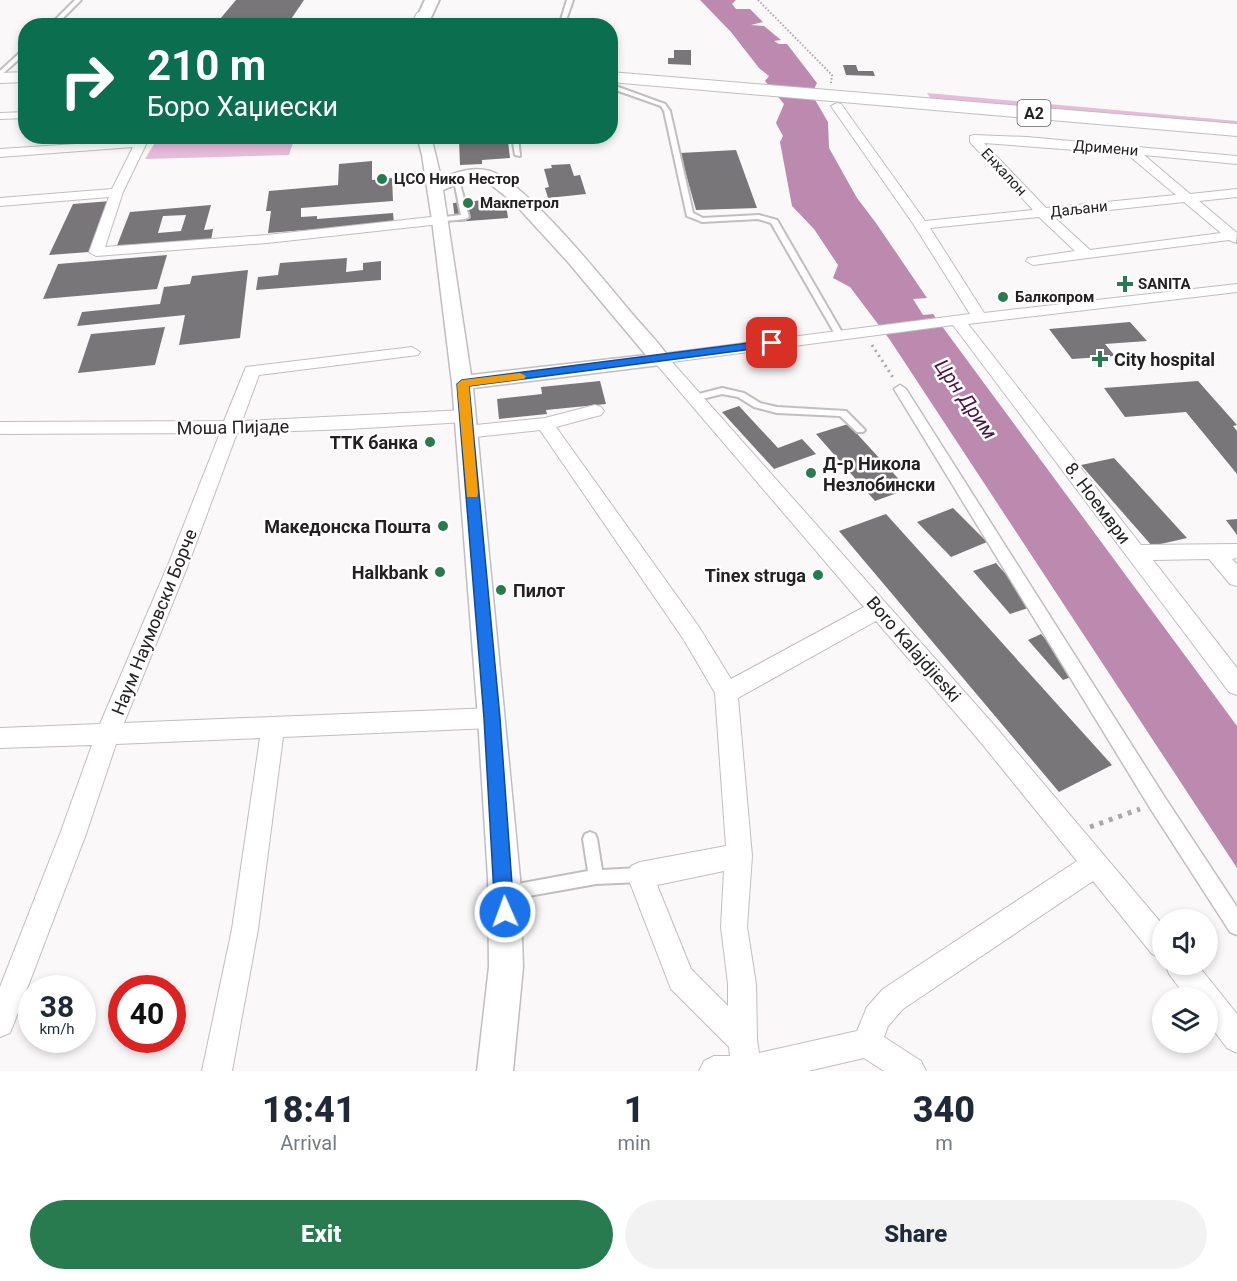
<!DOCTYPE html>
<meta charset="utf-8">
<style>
body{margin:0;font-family:Roboto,sans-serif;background:#f2f2f3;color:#1f2937;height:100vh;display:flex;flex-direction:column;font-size:22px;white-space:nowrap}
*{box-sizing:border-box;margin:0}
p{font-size:20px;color:#747a83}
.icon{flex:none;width:33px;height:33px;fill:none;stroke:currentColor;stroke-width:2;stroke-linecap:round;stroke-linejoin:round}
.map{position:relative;height:1071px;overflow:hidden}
.details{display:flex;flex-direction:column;background:#fff;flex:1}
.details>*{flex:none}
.guide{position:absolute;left:18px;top:18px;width:600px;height:126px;border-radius:24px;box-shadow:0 3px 9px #0003;background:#0b6e4f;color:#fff;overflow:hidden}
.controls{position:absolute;left:1152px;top:909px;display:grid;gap:12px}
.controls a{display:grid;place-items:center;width:66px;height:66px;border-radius:50%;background:#fff;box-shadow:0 3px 9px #0003;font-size:30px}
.speed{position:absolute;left:18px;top:975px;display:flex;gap:12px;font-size:30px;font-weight:700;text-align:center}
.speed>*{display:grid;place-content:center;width:78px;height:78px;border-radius:50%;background:#fff;box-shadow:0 3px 9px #0003;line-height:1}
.speed small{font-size:15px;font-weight:400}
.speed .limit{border:9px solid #d22;background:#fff;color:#111}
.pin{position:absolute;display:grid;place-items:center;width:51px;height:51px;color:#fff;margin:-26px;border-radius:12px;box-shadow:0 3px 9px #0006}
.me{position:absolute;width:66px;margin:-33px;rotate:358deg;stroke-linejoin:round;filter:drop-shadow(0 0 4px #0008)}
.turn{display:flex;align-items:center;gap:21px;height:126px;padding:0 30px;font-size:27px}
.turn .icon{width:78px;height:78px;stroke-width:2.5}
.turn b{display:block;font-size:42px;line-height:51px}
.eta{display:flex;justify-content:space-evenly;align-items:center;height:102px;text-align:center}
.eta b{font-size:36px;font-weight:800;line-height:42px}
.primary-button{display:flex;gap:12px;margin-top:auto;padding:12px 30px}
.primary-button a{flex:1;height:69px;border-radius:36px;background:#277b4e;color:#fff;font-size:24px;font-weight:800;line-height:69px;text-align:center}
.primary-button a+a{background:#f2f2f3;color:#1f2937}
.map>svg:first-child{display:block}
</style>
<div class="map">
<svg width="1237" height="1071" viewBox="0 0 1237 1071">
<rect width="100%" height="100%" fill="#fbf8fa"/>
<!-- green -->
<g fill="#e7bcdb">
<path d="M927 93 1237 121V130L934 104Z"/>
<path d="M159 136H295V137L289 155 145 159Z"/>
</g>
<!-- water -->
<path fill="#bc89af" d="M700 0H736L732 4 736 9H750L763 22 751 25 764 26 781 40 774 41 779 44H787L817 83 814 89V98L828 122 829 148 857 198 876 223 927 298 913 299 923 315 933 314 1237 726V868L890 340 850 287 833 278 838 265 814 229 792 206 780 142 783 136 776 123 784 104 765 81 769 76 759 68 731 32Z"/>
<!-- building -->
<g fill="#797679" fill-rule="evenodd">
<path d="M236 0H304L287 25H215Z"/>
<path d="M398 20V24L375 25V22Z"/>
<path d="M674 50H691V65L668 64V58H674Z"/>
<path d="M843 65H856L858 71H873L875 76 846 75Z"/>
<path d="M481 140V142L508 141 510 158 482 160V164L460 165 459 141Z"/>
<path d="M736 150 757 208 696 210 680 153Z"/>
<path d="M372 161V180L392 178 393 201 301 208V217L317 216V219L393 213 394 223 268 233 271 211H266L269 191 338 185 339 164Z"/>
<path d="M570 164 574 176 580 175 586 194 548 198 545 188 549 187 544 169 552 168 551 165Z"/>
<path d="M505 198 508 218 455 222 453 203Z"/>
<path d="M111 201 89 252 49 255 73 204Z"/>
<path d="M211 205 204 230 213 229 211 240 116 248 130 212ZM186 215 181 231 158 233 163 216Z"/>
<path d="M167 255 157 289 43 299 58 264Z"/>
<path d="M347 258 346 272 363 270V263L381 261V280L256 290 258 277 278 275 280 263Z"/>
<path d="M248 270 240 338 179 345 185 315 77 326 82 312 160 304 164 287 190 284 192 276Z"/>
<path d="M1130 322 1147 341 1105 344 1115 356 1072 359 1049 329Z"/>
<path d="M165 327 155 365 78 373 91 334Z"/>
<path d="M600 381 606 404 546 410 547 414 499 419 497 399 542 394 541 387Z"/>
<path d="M1198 381 1237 425 1233 426 1237 431V474L1186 412 1125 417 1104 388Z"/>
<path d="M739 406 778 448 802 439 816 454 774 469 722 412Z"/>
<path d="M848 424 882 461 908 489 875 501 816 434Z"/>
<path d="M1114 458 1187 538 1152 546 1081 465Z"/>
<path d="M953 508 987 542 951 557 917 522Z"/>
<path d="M886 514 1112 765 1059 792 839 531Z"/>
<path d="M1237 519V535L1226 520Z"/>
<path d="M996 563 1034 606 1010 614 973 571Z"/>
<path d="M1041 634 1077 675 1063 680 1028 640Z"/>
</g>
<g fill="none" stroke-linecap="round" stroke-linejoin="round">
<defs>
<g id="service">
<path d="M75 0H81L55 26H49Z"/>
<path d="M567 0H573L564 26H559Z"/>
<path d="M26 47V53L0 76V71Z"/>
<path d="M610 84 665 104 670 111 693 213 703 218 759 215 777 220 843 334 842 336H836L835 334 771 223 758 219 702 222 687 216 664 111 661 106 610 88Z"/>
<path d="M512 136H518L520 156 515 155Z"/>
<path d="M453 176 458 177 469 217 465 219 437 222V218L461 215Z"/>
<path d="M722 388 744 393 760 403 777 407 846 411 865 430 863 432H857L840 416 777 413 754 407 738 397 722 394 694 401 689 398 691 396Z"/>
<path d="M590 832 595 834 597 839 602 870 640 868 645 870 647 875 645 880 640 882 596 884 507 900 502 898 500 893 502 888 507 886 588 871 583 839 585 834Z"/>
</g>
<path id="pedestrian" d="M900 385 906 389 1164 796 1237 907V935L1230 932 1150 808 894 389Z"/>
<g id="minor">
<path d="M837 103 841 104 925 221 1033 210 970 142V136L974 135 1027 137 1237 156V164L1144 155 1190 194 1237 189V197L1199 201 1237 233 1236 243 1229 240 1033 265 1026 261 1028 258 1075 251 1039 217 930 228 984 313 1237 284V292L968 324 1141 545 1237 544V558L1232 559 1237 564V586L1230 584 1209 559 1153 560 1237 668V695L1229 692 953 325 672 362 994 725 1162 924V958L1152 954 1093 881 903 1009 888 1026 884 1037 921 1061 926 1071H884L864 1058 808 1071H699L704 1061 714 1056H730L729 1047 671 989 627 875 631 866 640 862 726 846 715 693 684 640 540 430 466 438 460 436 457 432 460 428 466 426 545 418 595 405 601 407 604 411 601 415 556 427 699 627 731 679 864 607 652 359 660 354 970 314 914 225 831 106ZM984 143 1127 154 1176 195 1046 208ZM1184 202 1221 233 1090 250 1053 216ZM876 621 978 739 1077 861 883 989 867 1007 857 1031 759 1053 757 1040 756 984 747 927 752 856 738 698ZM724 871 721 927 728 984V1006L691 969 657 885Z"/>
<path d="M26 112V118L0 119V113Z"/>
<path d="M138 136H150L123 192 105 247 267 235 440 216 447 220 440 224 267 243 96 256 89 252 109 197 0 206V198L112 189 133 147 0 157V149L136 140Z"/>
<path d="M412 347 420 352 418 355 259 375 242 421 465 410 471 412 474 416 471 420 465 422 349 429 237 433 188 565 124 723 492 708 500 711 503 718 500 725 492 728 283 737 258 929 232 1071H202L232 929 260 738 116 744 86 834 14 1023 10 1033 0 1037V987L60 834 92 745 0 748V728L100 724 168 565 220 433 0 434V422L224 421 246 367Z"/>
<path d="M1165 964H1197L1237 1014V1053L1227 1048 1208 1023V998H1187L1169 974Z"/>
</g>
<path id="tertiary" d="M417 136H431L441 178C457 172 473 166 490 171 526 183 602 278 629 310 642 326 658 341 670 359L667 363 660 365 473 388 520 878 523 967 513 1071H477L489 967 488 878 478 718 452 383 432 220 422 155ZM469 179 485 180 514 203 568 262 646 355 471 375 443 190Z"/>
<path id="secondary" d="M425 0H439L427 26H413Z"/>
<g id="primary">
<path d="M423 11 431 16 426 26H410L417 13Z"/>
<path d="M26 72V82L0 83V73Z"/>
<path d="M610 72 1237 124V136L610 82Z"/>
</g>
</defs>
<!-- service casing -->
<use href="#service" stroke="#c1bec0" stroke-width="4"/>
<!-- pedestrian casing -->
<use href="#pedestrian" stroke="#c1bec0" stroke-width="3"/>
<!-- minor casing -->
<use href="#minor" stroke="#c1bec0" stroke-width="2"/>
<!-- tertiary casing -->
<use href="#tertiary" stroke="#c1bec0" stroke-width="3"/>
<!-- secondary casing -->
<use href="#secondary" stroke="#c1bec0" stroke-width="4"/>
<!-- primary casing -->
<use href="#primary" stroke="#c1bec0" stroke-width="2"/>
<!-- path-far2 -->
<path stroke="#aba8aa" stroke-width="2" stroke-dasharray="1.5 2" stroke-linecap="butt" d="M758 0 832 75 831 83"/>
<!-- path-far1 -->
<path stroke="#aba8aa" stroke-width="3" stroke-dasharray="2 4" stroke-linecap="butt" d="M872 345 894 379"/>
<!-- path -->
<path stroke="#aba8aa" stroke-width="5" stroke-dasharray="4 6" stroke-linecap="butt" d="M1090 827 1140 809"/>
<!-- service -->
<use href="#service" fill="#fff" fill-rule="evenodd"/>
<!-- pedestrian -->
<use href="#pedestrian" fill="#fff" fill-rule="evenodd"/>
<!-- minor -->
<use href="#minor" fill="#fff" fill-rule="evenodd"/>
<!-- tertiary -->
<use href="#tertiary" fill="#fff" fill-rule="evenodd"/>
<!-- secondary -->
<use href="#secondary" fill="#fff" fill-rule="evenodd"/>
<!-- primary -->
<use href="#primary" fill="#fff" fill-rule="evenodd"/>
</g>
<!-- route -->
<path fill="#1a73e8" stroke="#114b97" stroke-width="1.5" d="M772 340 776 341V346L469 386 500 718 514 912 511 918 505 921 498 918 495 912 484 718 457 384 462 380Z"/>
<!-- slow -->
<path fill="#f59e0b" d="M520 373 526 376 524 379 469 386 478 493 477 497H467L457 384 462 380Z"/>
<!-- markers -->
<g fill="#277b4e" stroke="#fff" stroke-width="2">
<circle cx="382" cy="179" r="6"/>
<circle cx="468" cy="203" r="6"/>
<path d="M1122 275h6v6h6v6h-6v6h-6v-6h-6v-6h6z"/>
<circle cx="1003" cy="297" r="6"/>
<path d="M1097 350h6v6h6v6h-6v6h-6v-6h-6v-6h6z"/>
<circle cx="430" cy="442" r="6"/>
<circle cx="811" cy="473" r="6"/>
<circle cx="443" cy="526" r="6"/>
<circle cx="440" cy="572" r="6"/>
<circle cx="818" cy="575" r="6"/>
<circle cx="501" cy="590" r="6"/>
</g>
<g text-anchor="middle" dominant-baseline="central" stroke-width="5" stroke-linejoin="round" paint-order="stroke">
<!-- far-street labels -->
<g font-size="15" fill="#232122" stroke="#fff">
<text transform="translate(1106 148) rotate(5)">Дримени</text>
<text transform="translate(1004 172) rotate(47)">Енхалон</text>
<text transform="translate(1079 209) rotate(-6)">Даљани</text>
</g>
<!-- far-poi labels -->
<g font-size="15" font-weight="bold" fill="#232122" stroke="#fff" text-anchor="start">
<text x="394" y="179">ЦСО Нико Нестор</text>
<text x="480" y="203">Макпетрол</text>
<text x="1138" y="284">SANITA</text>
<text x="1015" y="297">Балкопром</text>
</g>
<!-- shield labels -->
<rect fill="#fff" stroke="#656464" stroke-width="1.5" x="1017.5" y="100" width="33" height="26" rx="4.5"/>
<g font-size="16" font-weight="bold" fill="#232122">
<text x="1034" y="113">A2</text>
</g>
<!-- poi labels -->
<g font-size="18" font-weight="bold" fill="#232122" stroke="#fff" text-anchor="end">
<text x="1114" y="359" text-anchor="start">City hospital</text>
<text x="418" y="442">TTK банка</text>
<text x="823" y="463" text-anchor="start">Д-р Никола<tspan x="823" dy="21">Незлобински</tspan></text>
<text x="431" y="526">Македонска Пошта</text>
<text x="428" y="572">Halkbank</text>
<text x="806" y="575">Tinex struga</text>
<text x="513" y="590" text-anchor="start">Пилот</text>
</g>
<!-- street labels -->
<g font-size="18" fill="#232122" stroke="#fff">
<text transform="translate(233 427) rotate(-1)">Моша Пијаде</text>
<text transform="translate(1098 503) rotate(53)">8. Ноември</text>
<text transform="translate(154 622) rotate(-68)">Наум Наумовски Борче</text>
<text transform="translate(914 649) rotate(49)">Boro Kalajdjieski</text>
</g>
<!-- water labels -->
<g font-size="20" font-style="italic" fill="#4d1143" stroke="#fff">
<text transform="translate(966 399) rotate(55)">Црн Дрим</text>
</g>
</g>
</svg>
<div class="controls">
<a><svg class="icon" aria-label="sound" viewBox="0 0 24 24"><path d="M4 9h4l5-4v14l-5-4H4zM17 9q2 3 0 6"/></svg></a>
<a><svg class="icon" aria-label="layers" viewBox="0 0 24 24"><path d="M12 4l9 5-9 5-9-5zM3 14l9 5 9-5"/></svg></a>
</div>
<div class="speed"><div>38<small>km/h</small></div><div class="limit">40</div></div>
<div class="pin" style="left:772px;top:343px;background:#d93025"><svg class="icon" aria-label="arrive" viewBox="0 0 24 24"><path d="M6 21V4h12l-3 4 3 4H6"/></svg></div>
<svg class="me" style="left:505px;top:912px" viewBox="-20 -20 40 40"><circle r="17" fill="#1a73e8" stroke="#fff" stroke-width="3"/><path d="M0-11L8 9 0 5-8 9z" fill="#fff"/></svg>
<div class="guide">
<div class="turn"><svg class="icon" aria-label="right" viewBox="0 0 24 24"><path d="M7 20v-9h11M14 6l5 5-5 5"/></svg><div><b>210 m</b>Боро Хаџиески</div></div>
</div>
</div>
<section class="details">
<div class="eta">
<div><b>18:41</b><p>Arrival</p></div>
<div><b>1</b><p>min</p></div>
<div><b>340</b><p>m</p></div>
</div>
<div class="primary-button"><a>Exit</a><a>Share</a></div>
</section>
